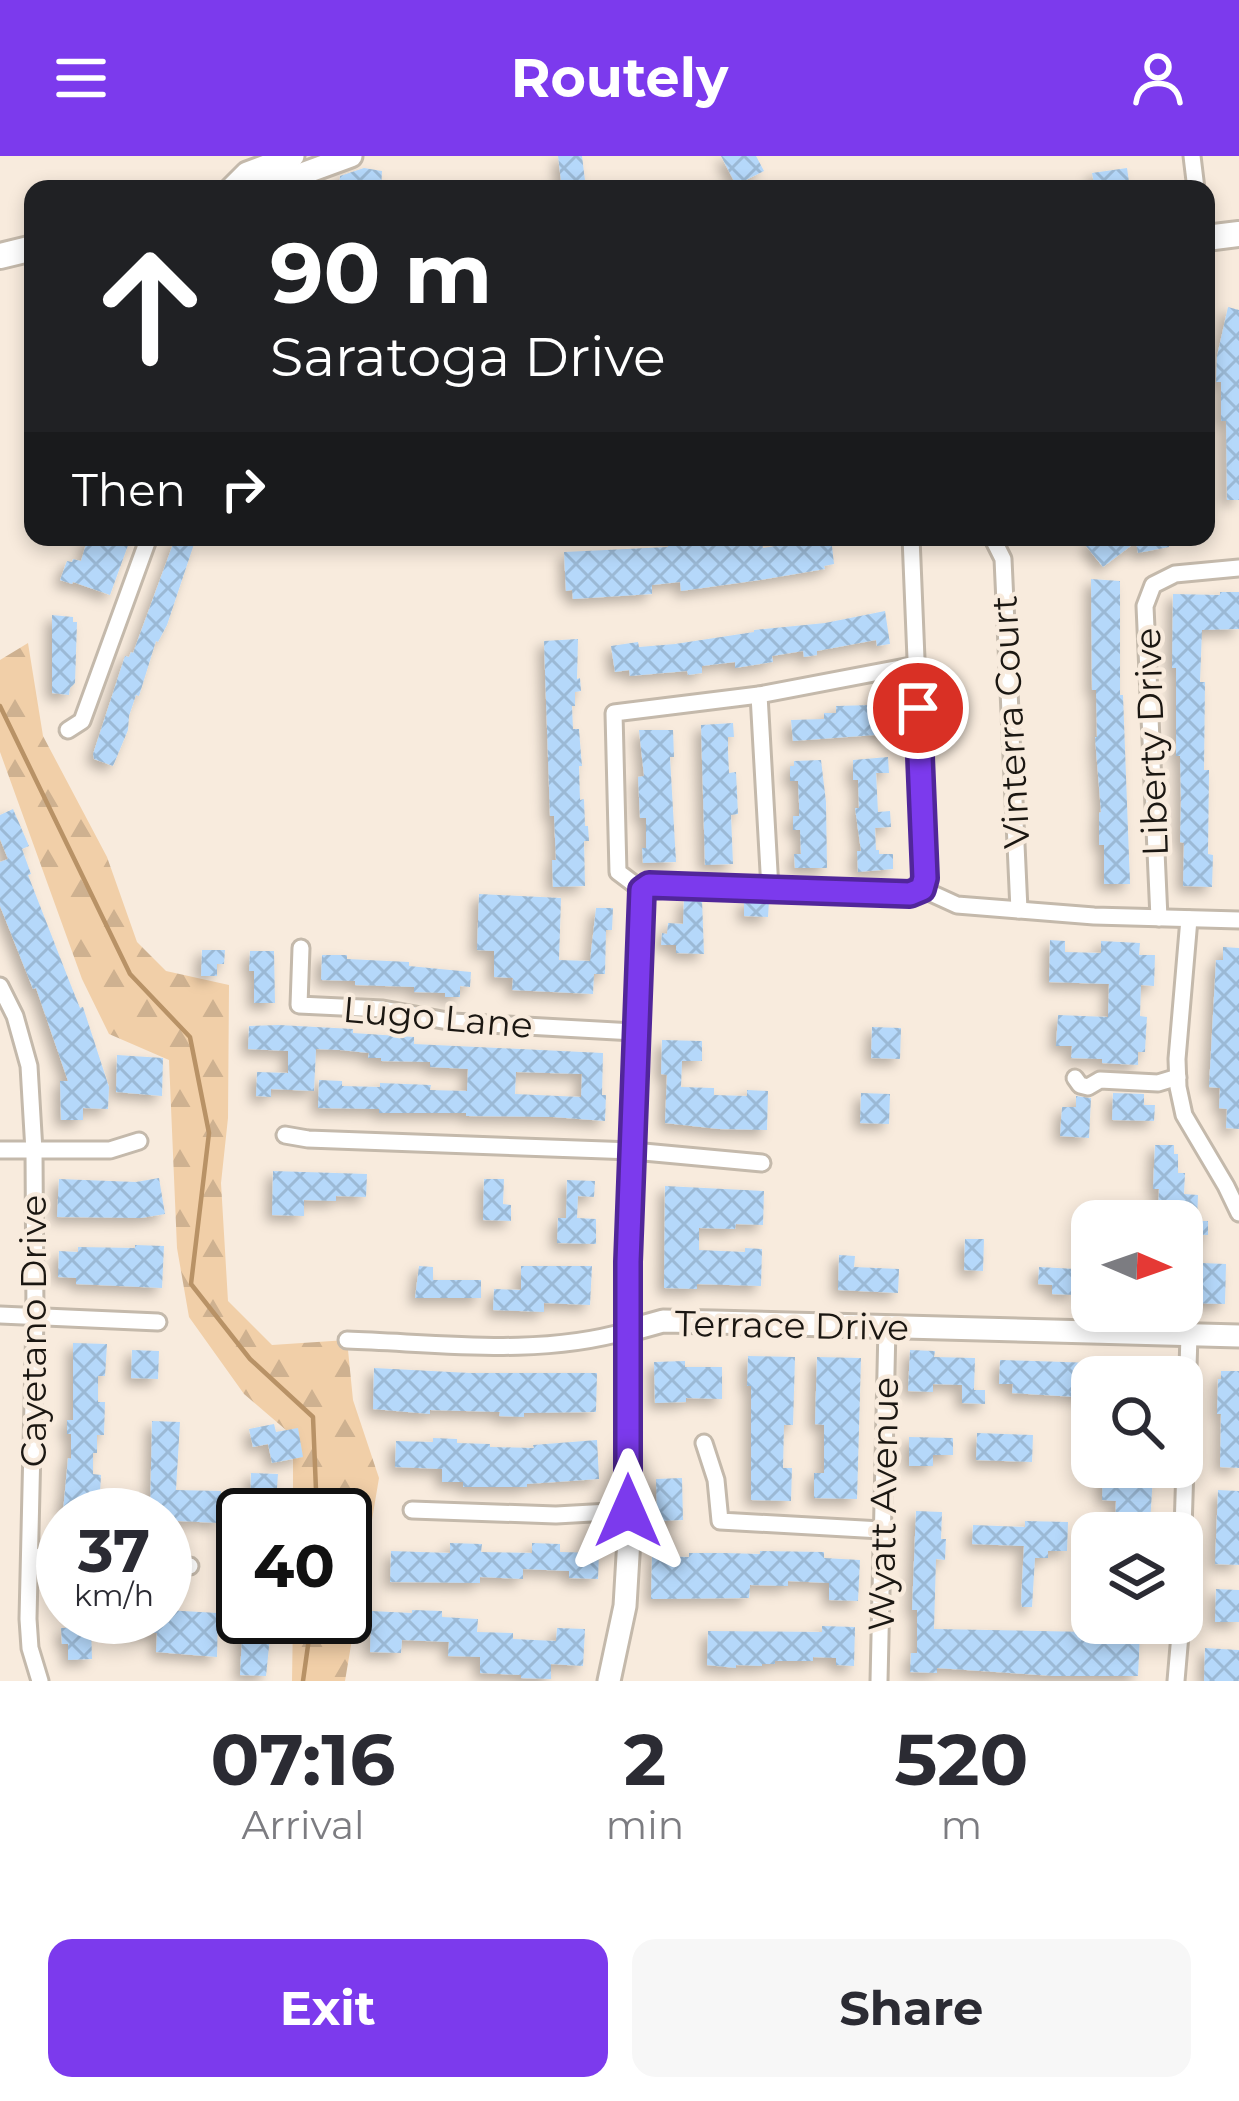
<!DOCTYPE html>
<style>
body{margin:0;font-family:Montserrat,sans-serif;background:#f7f7f7;color:#2b2b33;height:100vh;display:flex;flex-direction:column;font-size:45px;white-space:nowrap}
*{box-sizing:border-box;margin:0}
p{font-size:39px;color:#7c7c81}
.icon{flex:none;width:66px;height:66px;fill:none;stroke:currentColor;stroke-width:2;stroke-linecap:round;stroke-linejoin:round}
.map{position:relative;height:1525px;overflow:hidden}
.panel{display:flex;flex-direction:column;background:#fff;flex:1}
.panel>*{flex:none}
.hud{position:absolute;left:24px;top:24px;width:1191px;height:366px;border-radius:24px;box-shadow:0 6px 18px #0003;background:#202124;color:#fff;overflow:hidden}
.needle{width:78px;rotate:92deg}
.buttons{position:absolute;left:1071px;top:1044px;display:grid;gap:24px}
.buttons a{display:grid;place-items:center;width:132px;height:132px;border-radius:24px;background:#fff;box-shadow:0 6px 18px #0003;font-size:60px}
.speed{position:absolute;left:36px;top:1332px;display:flex;gap:24px;font-size:60px;font-weight:700;text-align:center}
.speed>*{display:grid;place-content:center;width:156px;height:156px;border-radius:50%;background:#fff;box-shadow:0 6px 18px #0003;line-height:1}
.speed small{font-size:30px;font-weight:400}
.speed .limit{border:6px solid #111;border-radius:18px;background:#fff;color:#111}
.pin{position:absolute;display:grid;place-items:center;width:102px;height:102px;color:#fff;margin:-51px;border:6px solid #fff;border-radius:50%;box-shadow:0 3px 12px #0007}
.me{position:absolute;width:132px;margin:-66px;rotate:0deg;stroke-linejoin:round;filter:drop-shadow(0 0 9px #0008)}
.turn{display:flex;align-items:center;gap:42px;height:252px;padding:0 48px;font-size:54px}
.turn .icon{width:156px;height:156px;stroke-width:2.5}
.turn b{display:block;font-size:84px;line-height:102px}
.then{display:flex;align-items:center;height:114px;padding:0 48px;background:#0003;gap:24px;font-size:45px}
.eta{display:flex;justify-content:space-evenly;align-items:center;height:204px;text-align:center}
.eta b{font-size:72px;font-weight:700;line-height:84px}
.cta{display:flex;gap:24px;margin-top:auto;padding:24px 48px}
.cta a{flex:1;height:138px;border-radius:24px;background:#7c3aed;color:#fff;font-size:48px;font-weight:700;line-height:138px;text-align:center}
.cta a+a{background:#f7f7f7;color:#2b2b33}
header{display:flex;justify-content:space-between;align-items:center;height:156px;padding:0 48px;background:#7c3aed;color:#fff;font-size:54px;font-weight:700}
.map>svg:first-child{display:block}
</style>
<header><svg class="icon" aria-label="menu" viewBox="0 0 24 24"><path d="M4 6h16M4 12h16M4 18h16"/></svg>Routely<svg class="icon" aria-label="person" viewBox="0 0 24 24"><circle cx="12" cy="8" r="4"/><path d="M4 21q1-7 8-7t8 7"/></svg></header>
<div class="map">
<svg width="1239" height="1525" viewBox="0 0 1239 1525">
<defs>
<pattern id="forest-firs" width="22" height="20" patternUnits="userSpaceOnUse" patternTransform="scale(3)"><rect width="22" height="20" fill="#f1cfa8"/><path d="M5 1l3.5 6h-7zM16 11l3.5 6h-7z" fill="#ceb190"/></pattern>
<pattern id="building-cross-hatch" width="8" height="8" patternUnits="userSpaceOnUse" patternTransform="scale(3)"><rect width="8" height="8" fill="#b5d8fa"/><path d="M0 0l8 8M0 8l8-8" fill="none" stroke="#9bb9d5"/></pattern>
<filter id="shadow"><feDropShadow dx="-6" dy="6" stdDeviation="6" flood-color="#0004"/></filter>
</defs>
<rect width="100%" height="100%" fill="#f8ebdd"/>
<!-- forest -->
<path fill="url(#forest-firs)" d="M28 487 43 580 107 701 137 786 166 815 229 829 228 962 221 1027 228 1145 272 1189 347 1184 353 1244 379 1322 345 1525H292L293 1461H345V1359H293V1280L244 1238 189 1161 177 1092 169 904 109 878 82 823 0 596V504Z"/>
<g fill="none" stroke-linecap="round" stroke-linejoin="round">
<!-- stream -->
<g stroke="#b89266" stroke-width="4.5">
<path d="M0 550 130 818 190 881 209 977 191 1128 250 1203 313 1261 317 1359"/>
<path d="M303 1525 312 1461"/>
</g>
</g>
<!-- building -->
<g fill="url(#building-cross-hatch)" fill-rule="evenodd" filter="url(#shadow)">
<path d="M558 0H582L586 33H562Z"/>
<path d="M721 0H756L764 15 736 29Z"/>
<path d="M364 12 382 15 381 33H339L340 20Z"/>
<path d="M1127 12 1130 33H1095L1092 17Z"/>
<path d="M1228 151 1239 154V344H1227L1226 265H1221V226H1216L1217 200Z"/>
<path d="M88 381H131L110 439 73 426 72 428 60 424 67 405 72 406 73 403 81 405Z"/>
<path d="M729 381H761L763 392 805 385 804 381H831L834 408 824 410 825 413 760 424 681 435 680 426 652 429V438L573 443 572 434 566 435 564 396 668 391V388Z"/>
<path d="M1096 381H1167L1169 391 1138 397 1136 386 1103 411 1086 390Z"/>
<path d="M178 382 194 388 167 469 158 486 156 485 139 540 136 539 129 560 128 574 113 610 94 603 93 598 125 500 129 501 131 496 133 497 173 388 176 389Z"/>
<path d="M1091 423 1120 425V539H1123L1130 728H1104V689H1099V657L1101 656 1095 581H1097L1096 534H1092Z"/>
<path d="M1220 436H1239V473L1202 474 1200 526H1205L1204 614H1209L1208 698 1213 699 1212 731 1183 730 1184 687 1180 686 1181 645 1180 600H1176V512H1172L1173 438 1220 439Z"/>
<path d="M885 455 890 488 877 490 876 484 817 495V499L804 501 803 495 772 500 773 506 735 512V506L702 510V517L688 519 687 515 630 520 629 514 615 516 611 490 638 486 639 491 675 488 754 476V474L825 467Z"/>
<path d="M52 459 73 461V466H77L75 527 70 532 69 539 52 537Z"/>
<path d="M578 483 577 523 580 522 581 535 575 536V550H572L573 573H579L581 599 582 610H579L580 644 584 643 585 670H588L589 685H584L585 730 553 731 552 704H556L554 660H550L544 485Z"/>
<path d="M872 544H890L889 578 793 585 791 564 824 563V557H836V550L872 549Z"/>
<path d="M733 567 734 581H728V595L729 617 736 616 738 658 731 659 733 708 705 709 701 569Z"/>
<path d="M639 574H673L674 601H670L676 706 643 707 642 692H646V662H640L638 621 644 620Z"/>
<path d="M888 601 889 617H876L878 656 890 655 891 671 875 672 876 694H879V698H893V713L858 716 857 695H861L855 652H859L858 624H853V604Z"/>
<path d="M821 604 826 646 827 712H795L794 698H801L800 674H793V660H799V647L798 625H790V610H794V605Z"/>
<path d="M13 653 29 690 22 693 31 718 28 719 70 827 80 852 83 851 109 931 108 953 83 952V964H61L60 925H68L36 832 33 833 0 750V706L8 703 0 683V659Z"/>
<path d="M479 738 561 742 559 804 590 805 596 752H613L612 774H606L605 818H594L593 838 512 834 513 822 494 821V795L477 794Z"/>
<path d="M684 742 702 743 704 798 676 797V789H661L662 777 667 778 668 767 683 768Z"/>
<path d="M744 744 769 745 768 761 744 760Z"/>
<path d="M1050 784 1065 785V796L1101 797V785L1140 787 1139 799H1155L1154 830 1141 829 1140 860 1147 861 1146 876 1145 896H1138V909L1102 907V903L1071 902 1072 890H1056L1058 859 1108 861 1109 828 1049 826Z"/>
<path d="M1223 791 1239 792V973L1226 972 1227 953 1219 952 1220 932 1209 931 1216 804H1223Z"/>
<path d="M202 794H225L224 808H217V820H201Z"/>
<path d="M250 795H274L275 847H254V815H249Z"/>
<path d="M322 799H347V803L409 806V810L471 816 470 831 460 830V841H445V837L414 836V831L355 829V825L321 824Z"/>
<path d="M279 869 353 873V877L414 881V888L603 897 602 939H606L605 965 553 961 466 960V957H379V953L318 952 319 924 342 925V930L380 931V927L431 929 430 934 467 935 468 913 430 911V906L381 905V902H368L369 897 340 894 316 893 314 935 271 933V941L256 940 257 916 288 917V895L248 893 249 870ZM516 916 582 918 581 941 515 938Z"/>
<path d="M872 871 901 872 900 903 871 902Z"/>
<path d="M662 884 702 885V905H682L681 931 714 932V939L747 940V934L768 935 767 974 719 973 665 967 667 919 661 918Z"/>
<path d="M117 899 163 902 162 940 116 936Z"/>
<path d="M861 937 890 938 889 968 860 967Z"/>
<path d="M1113 937 1144 938V949H1155L1154 965 1112 964Z"/>
<path d="M1076 940 1091 942 1089 982 1060 980 1062 951H1076Z"/>
<path d="M1155 989H1174V998H1178V1017H1185L1184 1038 1198 1039 1197 1065H1208V1079H1202V1107L1226 1108 1225 1148 1182 1147V1059L1158 1058 1159 1033H1153Z"/>
<path d="M273 1015 367 1018 366 1041 336 1040V1045L304 1044V1060L272 1059Z"/>
<path d="M159 1022 165 1058 141 1062 57 1061 59 1023 136 1026Z"/>
<path d="M484 1023H504L503 1048 511 1049V1065L483 1064Z"/>
<path d="M567 1024 595 1025 594 1041 578 1040 577 1062 596 1063V1088L557 1087 558 1062H566Z"/>
<path d="M665 1030 764 1035 763 1069 736 1068 735 1073 699 1072V1094L745 1096V1092L762 1093 761 1130 697 1128V1133L664 1132Z"/>
<path d="M965 1083H984L983 1115 964 1114Z"/>
<path d="M135 1089 164 1090 162 1132 76 1128V1122L58 1121 59 1095 78 1096V1091L135 1092Z"/>
<path d="M839 1099 855 1100 854 1111 899 1113 898 1137 838 1134Z"/>
<path d="M419 1110 433 1111V1124H481V1142H415Z"/>
<path d="M521 1110H592L590 1149 544 1147V1156L493 1154 494 1133 521 1134Z"/>
<path d="M1039 1111 1076 1113 1075 1139 1052 1138V1129L1038 1128Z"/>
<path d="M73 1187 107 1188 105 1220H98V1246H105L104 1279H97V1297H93V1318L101 1319 100 1337H94V1359H68V1356H63L68 1302 71 1303V1278H67V1264H73Z"/>
<path d="M132 1194 159 1195 158 1223 131 1222Z"/>
<path d="M910 1194 935 1195 934 1201 975 1202 974 1234H985V1248L962 1247V1229L933 1228V1236L908 1235Z"/>
<path d="M748 1200 795 1201 793 1269H784L783 1312H792L791 1345 751 1344V1230H747Z"/>
<path d="M817 1201 861 1202 857 1343 814 1342V1317H824V1269L815 1268Z"/>
<path d="M1000 1204 1095 1207 1092 1242 1012 1237 1013 1228H999Z"/>
<path d="M685 1205V1211H722V1243L686 1242V1246L655 1247 654 1206Z"/>
<path d="M374 1212 470 1217H597L596 1256 524 1257V1261L499 1260 500 1256 430 1254V1258L373 1253Z"/>
<path d="M1221 1215H1239V1312L1220 1311 1221 1258H1217L1218 1223H1221Z"/>
<path d="M152 1265 180 1266 176 1334 221 1335 220 1367 178 1365V1370H165V1359H150Z"/>
<path d="M274 1268 276 1276 298 1272 303 1301 272 1307 268 1288 253 1291 249 1273Z"/>
<path d="M977 1277 1033 1279 1032 1306 976 1304Z"/>
<path d="M909 1281 953 1282V1299H933V1310H909Z"/>
<path d="M433 1282 457 1283V1287L490 1288V1291L534 1292 533 1289 597 1284 599 1323 527 1328V1331H463V1326H442V1313L395 1311 396 1285 433 1286Z"/>
<path d="M251 1317 278 1318 275 1359H250Z"/>
<path d="M1103 1318 1153 1319 1150 1368H1137L1136 1377H1115L1116 1345 1102 1344Z"/>
<path d="M682 1322 683 1364 657 1365 656 1323Z"/>
<path d="M1218 1334 1239 1335V1409L1215 1408Z"/>
<path d="M916 1355 942 1356 941 1383H946L945 1404 936 1403 934 1473 1140 1477 1138 1520H1054L937 1512V1517L910 1516 911 1497H917V1454H912Z"/>
<path d="M1025 1365 1068 1366 1067 1395H1048V1402H1035L1032 1451H1022L1021 1446 1024 1390 972 1388 973 1369 1025 1371Z"/>
<path d="M450 1387 482 1388 481 1396 532 1397V1387L560 1388V1396L599 1397 598 1423 569 1422V1415L523 1413V1423L480 1421V1427L390 1426 391 1395 450 1397Z"/>
<path d="M760 1395 824 1396V1402L860 1404 858 1445 829 1444V1427L788 1425V1430L750 1429 749 1442 651 1443 652 1400 689 1401V1397H726L760 1398Z"/>
<path d="M1216 1433 1239 1434V1466H1215Z"/>
<path d="M165 1454 218 1457 217 1501 156 1496 157 1477 125 1476 126 1461H165Z"/>
<path d="M412 1454 442 1455V1461L478 1463 477 1476 513 1477V1483L556 1485 557 1472 585 1473 583 1510 551 1508V1523L521 1522V1519L480 1517V1501L448 1500 449 1486 402 1484 401 1497 370 1496 371 1455 412 1457Z"/>
<path d="M243 1461H272L266 1520 240 1519Z"/>
<path d="M822 1470 855 1471 854 1510 836 1509V1502L813 1501V1505H775V1508H762V1510L736 1509V1512L707 1509 708 1475 822 1476Z"/>
<path d="M91 1471 92 1503 68 1504V1488H62L61 1472Z"/>
<path d="M1205 1492 1239 1494V1525H1204Z"/>
</g>
<g fill="none" stroke-linecap="round" stroke-linejoin="round">
<defs>
<g id="street">
<path d="M1192 0 1196 33"/>
<path d="M992 381 1003 403 1019 754"/>
<path d="M759 539 770 733"/>
<path d="M68 574 82 565 149 381"/>
<path d="M922 733 957 749 1094 760 1239 764"/>
<path d="M642 734 618 716 614 557 759 539 916 509"/>
<path d="M1159 762 1145 450 1153 429 1175 418 1239 412"/>
<path d="M1189 763 1177 903 1178 931 1184 959 1226 1030 1239 1057"/>
<path d="M301 792 299 849 383 853 453 866 634 876"/>
<path d="M0 830 15 860 29 910 34 995 35 1161 28 1463 30 1492 40 1525"/>
<path d="M1075 922 1080 929 1088 931 1100 924 1158 927 1178 921"/>
<path d="M285 979 308 983 633 995 762 1007"/>
<path d="M0 994H110L139 985"/>
<path d="M0 1159 158 1166"/>
<path d="M347 1184C439 1187 538 1201 627 1175L633 995 631 970 642 734 649 729 911 738 922 733 925 722 911 381"/>
<path d="M704 1287 716 1324 720 1365 881 1374"/>
<path d="M412 1354 556 1359 628 1355"/>
<path d="M30 1400 63 1402"/>
<path d="M1182 1407 1189 1179"/>
<path d="M165 1408 190 1410"/>
<path d="M879 1525 887 1171"/>
<path d="M1176 1525 1181 1467"/>
</g>
<g id="secondary">
<path d="M231 33 247 17 293 0"/>
<path d="M261 33 351 0"/>
<path d="M609 1525 625 1450 629 1383 627 1175 663 1165 714 1166 1239 1180"/>
</g>
<g id="primary">
<path d="M1206 82 1239 78"/>
<path d="M0 100 33 92"/>
</g>
</defs>
<!-- street casing -->
<use href="#street" stroke="#c4b9ab" stroke-width="21"/>
<!-- secondary casing -->
<use href="#secondary" stroke="#c4b9ab" stroke-width="27"/>
<!-- primary casing -->
<use href="#primary" stroke="#c4b9ab" stroke-width="30"/>
<!-- street -->
<use href="#street" stroke="#fff" stroke-width="15"/>
<!-- secondary -->
<use href="#secondary" stroke="#fff" stroke-width="21"/>
<!-- primary -->
<use href="#primary" stroke="#fff" stroke-width="24"/>
</g>
<g fill="none" stroke-linecap="round" stroke-linejoin="round">
<defs>
<path id="route" d="M628 1355V1106L642 734 649 729 910 738 922 733 925 722 918 552"/>
</defs>
<!-- route casing -->
<use href="#route" stroke="#51269a" stroke-width="30"/>
<!-- route -->
<use href="#route" stroke="#7c3aed" stroke-width="21"/>
</g>
<g text-anchor="middle" dominant-baseline="central" stroke-width="9" stroke-linejoin="round" paint-order="stroke">
<!-- street labels -->
<g font-size="36" fill="#1b1712" stroke="#f8ebdd">
<text transform="translate(1010 566) rotate(-93)">Vinterra Court</text>
<text transform="translate(1151 586) rotate(-92)">Liberty Drive</text>
<text transform="translate(438 861) rotate(5)">Lugo Lane</text>
<text transform="translate(792 1169) rotate(1)">Terrace Drive</text>
<text transform="translate(33 1175) rotate(-90)">Cayetano Drive</text>
<text transform="translate(883 1348) rotate(-89)">Wyatt Avenue</text>
</g>
</g>
</svg>
<div class="buttons">
<a><svg class="needle" viewBox="-14 -14 28 28"><path d="M0-13l5 13h-10z" fill="#e53935"/><path d="M0 13l5-13h-10z" fill="#7c7c81"/></svg></a>
<a><svg class="icon" aria-label="search" viewBox="0 0 24 24"><circle cx="10" cy="10" r="6"/><path d="M15 15l6 6"/></svg></a>
<a><svg class="icon" aria-label="layers" viewBox="0 0 24 24"><path d="M12 4l9 5-9 5-9-5zM3 14l9 5 9-5"/></svg></a>
</div>
<div class="speed"><div>37<small>km/h</small></div><div class="limit">40</div></div>
<div class="pin" style="left:918px;top:552px;background:#d93025"><svg class="icon" aria-label="arrive" viewBox="0 0 24 24"><path d="M6 21V4h12l-3 4 3 4H6"/></svg></div>
<svg class="me" style="left:628px;top:1355px" viewBox="-20 -20 40 40"><path d="M0-17L14 15 0 8-14 15z" fill="#7c3aed" stroke="#fff" stroke-width="4"/></svg>
<div class="hud">
<div class="turn"><svg class="icon" aria-label="ahead" viewBox="0 0 24 24"><path d="M12 20V5M6 11l6-6 6 6"/></svg><div><b>90 m</b>Saratoga Drive</div></div>
<div class="then">Then<svg class="icon" aria-label="right" viewBox="0 0 24 24"><path d="M7 20v-9h11M14 6l5 5-5 5"/></svg></div>
</div>
</div>
<section class="panel">
<div class="eta">
<div><b>07:16</b><p>Arrival</p></div>
<div><b>2</b><p>min</p></div>
<div><b>520</b><p>m</p></div>
</div>
<div class="cta"><a>Exit</a><a>Share</a></div>
</section>
